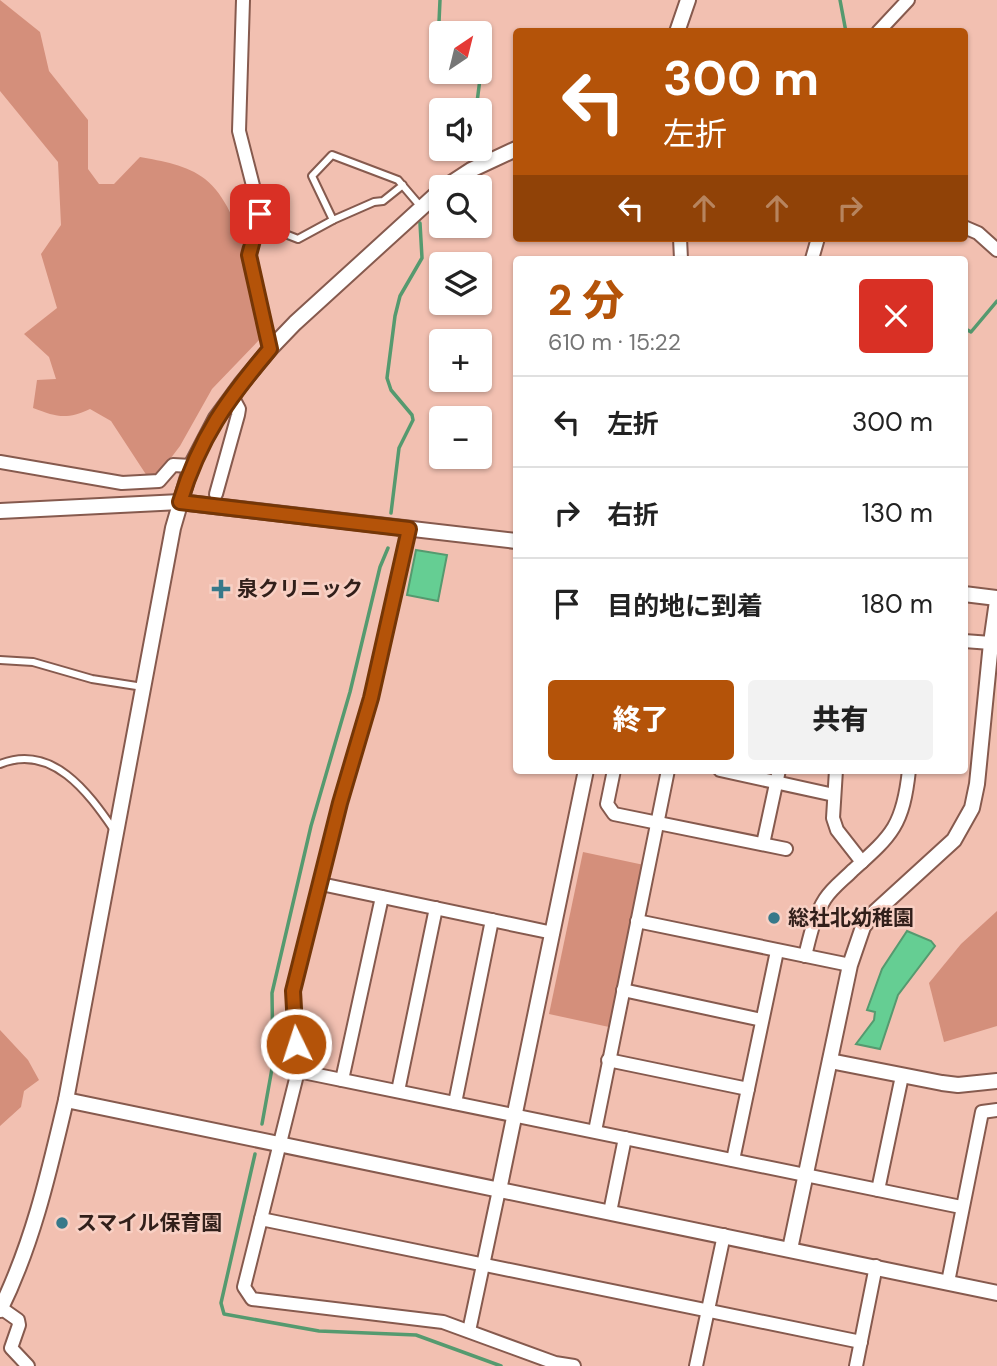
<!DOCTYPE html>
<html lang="ja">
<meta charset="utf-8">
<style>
body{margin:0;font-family:"DM Sans","Noto Sans JP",sans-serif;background:#f2f2f2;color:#222;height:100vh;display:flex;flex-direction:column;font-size:26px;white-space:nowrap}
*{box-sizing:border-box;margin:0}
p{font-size:23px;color:#767676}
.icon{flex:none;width:38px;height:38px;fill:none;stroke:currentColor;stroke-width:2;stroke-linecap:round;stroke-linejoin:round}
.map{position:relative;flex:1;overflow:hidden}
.sheet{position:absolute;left:513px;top:256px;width:455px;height:518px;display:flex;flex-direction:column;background:#fff;border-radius:7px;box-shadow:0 2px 5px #0004}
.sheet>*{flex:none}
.hud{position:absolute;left:513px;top:28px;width:455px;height:214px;border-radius:7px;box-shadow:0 2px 5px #0004;background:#b45309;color:#fff;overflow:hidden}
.needle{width:46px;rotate:35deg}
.buttons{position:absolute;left:429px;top:21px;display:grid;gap:14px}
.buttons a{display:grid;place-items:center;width:63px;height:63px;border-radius:7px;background:#fff;box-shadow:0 2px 5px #0004;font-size:35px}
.pin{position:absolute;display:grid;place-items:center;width:60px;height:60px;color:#fff;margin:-30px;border-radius:14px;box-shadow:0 4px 10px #0006}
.me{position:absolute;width:77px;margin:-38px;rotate:356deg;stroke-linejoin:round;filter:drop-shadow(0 0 5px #0008)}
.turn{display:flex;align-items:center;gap:24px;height:147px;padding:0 35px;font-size:32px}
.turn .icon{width:91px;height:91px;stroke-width:2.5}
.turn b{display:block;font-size:49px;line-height:60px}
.lanes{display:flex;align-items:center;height:66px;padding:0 35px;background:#0003;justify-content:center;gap:35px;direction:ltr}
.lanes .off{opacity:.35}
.round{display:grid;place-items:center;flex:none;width:74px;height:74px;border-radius:7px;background:#f2f2f2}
.headline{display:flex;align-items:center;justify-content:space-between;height:119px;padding:0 35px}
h1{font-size:42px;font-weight:800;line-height:52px;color:#b45309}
.action{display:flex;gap:14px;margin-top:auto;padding:14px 35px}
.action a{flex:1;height:80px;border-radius:7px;background:#b45309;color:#fff;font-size:28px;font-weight:800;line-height:80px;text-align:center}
.action a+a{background:#f2f2f2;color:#222}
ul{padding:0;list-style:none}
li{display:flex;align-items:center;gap:21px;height:91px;padding:0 35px;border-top:2px solid #e0e0e0}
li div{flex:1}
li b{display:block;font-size:26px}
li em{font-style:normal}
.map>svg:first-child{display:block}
</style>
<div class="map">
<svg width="997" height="1366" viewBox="0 0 997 1366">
<rect width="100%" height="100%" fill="#f2c0b1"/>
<!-- green -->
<g fill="#d48f7b">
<path d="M0 0 40 32 49 71 88 120V169L99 184H114L140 157C162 161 187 165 205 179 245 211 252 292 260 339L212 389 180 446 158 475 147 476 111 421 90 409C66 420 57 417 33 408L37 380 56 379 49 357 24 334 57 308 41 254 61 225 58 162 0 91Z"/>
<path d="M583 852 644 865 609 1027 549 1014Z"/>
<path d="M997 911V1026L944 1042 929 983 961 944Z"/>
<path d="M0 1030 28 1060 39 1080 24 1091 21 1107 0 1126Z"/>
</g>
<!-- water -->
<g fill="#65ce93" stroke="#559a6f" stroke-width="2">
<path d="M416 550 447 555 438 601 407 595Z"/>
<path d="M907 931 931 941 935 946 898 995 880 1049 856 1044 874 1020 875 1012 867 1010 882 969Z"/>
</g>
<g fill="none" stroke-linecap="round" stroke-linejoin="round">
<!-- stream -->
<g stroke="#559a6f" stroke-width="3.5">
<path d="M440 0 439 22 441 33"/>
<path d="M840 0 846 32"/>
<path d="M475 72 480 79 476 110"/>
<path d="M465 151 466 149"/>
<path d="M964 328 971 332 997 301"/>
<path d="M391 513 399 448 413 420 412 415 391 390 387 378 395 316 400 296 422 258 420 223"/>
<path d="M262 1124 273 1063 272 993 311 826 350 692 380 567 388 548"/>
<path d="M255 1154 221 1303 224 1314 319 1331 416 1335 501 1366"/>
</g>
<defs>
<g id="service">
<path d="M403 185 383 201 374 202 333 220 312 176 332 155 398 180 421 207"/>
<path d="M257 223 298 239 333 220"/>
<path d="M0 660 33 662 92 679 143 687"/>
<path d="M0 764C52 743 88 792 114 830"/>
</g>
<g id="minor">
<path d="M243 0 239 131 260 213 249 255 270 349"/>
<path d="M878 32 908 0"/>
<path d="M964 227 978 233 997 250"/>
<path d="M680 238 681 259"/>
<path d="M812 259 818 238"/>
<path d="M0 462 122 483 159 481 173 465 191 466"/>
<path d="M216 494 238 415 239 409 232 396"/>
<path d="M409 529 371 698 340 803 293 991 298 1071 244 1287 252 1299 443 1322 555 1363 574 1366"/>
<path d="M964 641 991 643"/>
<path d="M614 770 607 804 614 814 786 849"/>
<path d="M720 770 834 795"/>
<path d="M836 770 833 818 837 830 862 862"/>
<path d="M763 844 779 770"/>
<path d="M321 884 553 933"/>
<path d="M637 921 850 965"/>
<path d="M805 956C810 936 814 916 825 899 832 888 843 880 852 871 892 835 903 826 909 770"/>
<path d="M623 990 762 1020"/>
<path d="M608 1060 748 1089"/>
<path d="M298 1071 961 1207"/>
<path d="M342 1080 382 897"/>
<path d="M398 1091 436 908"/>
<path d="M455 1103 492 920"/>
<path d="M595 1131 668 770"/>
<path d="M733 1160 777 951"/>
<path d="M878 1190 902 1076"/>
<path d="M610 1212 625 1138"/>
<path d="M261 1219 861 1342"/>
<path d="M948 1282 982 1112 997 1110"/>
<path d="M1 1308 18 1320 19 1325 11 1348 28 1366"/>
<path d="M469 1331 499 1190"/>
<path d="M696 1366 724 1235"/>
<path d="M856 1366 876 1266"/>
</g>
<g id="tertiary">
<path d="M677 32 688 0"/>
<path d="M445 187 471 170 516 149"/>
<path d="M0 511 180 502 516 541"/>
<path d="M964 594 997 598"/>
<path d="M830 1061 942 1083 958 1085 997 1081"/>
<path d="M66 1100 997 1293"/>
<path d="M499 1190 586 770"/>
<path d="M790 1249 850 965 863 927 874 913 954 840 972 808 977 784 991 643 997 601"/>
<path d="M0 1310C33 1243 49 1172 66 1100L173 528 191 466 216 418 241 384 270 349 295 323 441 190"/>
</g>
</defs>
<!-- service casing -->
<use href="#service" stroke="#865a4e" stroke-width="10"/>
<!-- minor casing -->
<use href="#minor" stroke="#865a4e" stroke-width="16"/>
<!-- tertiary casing -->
<use href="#tertiary" stroke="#865a4e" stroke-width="18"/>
<!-- service -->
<use href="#service" stroke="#fff" stroke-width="6"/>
<!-- minor -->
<use href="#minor" stroke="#fff" stroke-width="12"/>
<!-- tertiary -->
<use href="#tertiary" stroke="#fff" stroke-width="14"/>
</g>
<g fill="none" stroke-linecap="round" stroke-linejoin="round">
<defs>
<path id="route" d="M260 214 249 255 270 349C227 400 200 437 180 502L409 529 371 698 340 803 293 991 296 1044"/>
</defs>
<!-- route casing -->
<use href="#route" stroke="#753606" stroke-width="18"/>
<!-- route -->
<use href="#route" stroke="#b45309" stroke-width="12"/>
</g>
<!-- markers -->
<g fill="#37798a" stroke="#f8d0c4" stroke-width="2.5">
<path d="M217.5 578.5h7v7h7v7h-7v7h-7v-7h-7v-7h7z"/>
<circle cx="774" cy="918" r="7"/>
<circle cx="62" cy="1223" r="7"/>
</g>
<g text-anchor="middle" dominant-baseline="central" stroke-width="5" stroke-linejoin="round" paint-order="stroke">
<!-- poi labels -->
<g font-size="21" font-weight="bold" fill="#311f1a" stroke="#f8d0c4" text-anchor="start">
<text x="237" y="589">泉クリニック</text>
<text x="788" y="918">総社北幼稚園</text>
<text x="76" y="1223">スマイル保育園</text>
</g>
</g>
</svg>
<div class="buttons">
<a><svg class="needle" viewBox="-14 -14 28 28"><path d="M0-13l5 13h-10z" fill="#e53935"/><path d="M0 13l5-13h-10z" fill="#767676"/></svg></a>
<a><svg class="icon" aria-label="sound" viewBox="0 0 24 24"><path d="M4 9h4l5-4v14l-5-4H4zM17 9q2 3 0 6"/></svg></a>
<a><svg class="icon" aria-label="search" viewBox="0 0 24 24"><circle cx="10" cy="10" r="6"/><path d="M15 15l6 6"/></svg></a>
<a><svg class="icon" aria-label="layers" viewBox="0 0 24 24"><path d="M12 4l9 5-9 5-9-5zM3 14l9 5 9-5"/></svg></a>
<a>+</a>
<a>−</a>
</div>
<div class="pin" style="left:260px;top:214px;background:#d93025"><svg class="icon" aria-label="arrive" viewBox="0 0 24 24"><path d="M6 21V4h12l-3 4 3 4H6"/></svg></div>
<svg class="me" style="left:296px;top:1044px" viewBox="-20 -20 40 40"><circle r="17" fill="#b45309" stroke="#fff" stroke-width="3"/><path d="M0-11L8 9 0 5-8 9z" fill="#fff"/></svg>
<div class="hud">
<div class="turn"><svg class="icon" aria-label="left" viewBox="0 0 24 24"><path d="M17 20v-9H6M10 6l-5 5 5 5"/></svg><div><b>300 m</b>左折</div></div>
<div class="lanes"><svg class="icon" aria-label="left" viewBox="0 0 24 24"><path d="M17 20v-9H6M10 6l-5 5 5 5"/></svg><svg class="icon off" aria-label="ahead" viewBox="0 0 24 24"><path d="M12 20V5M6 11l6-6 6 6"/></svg><svg class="icon off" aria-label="ahead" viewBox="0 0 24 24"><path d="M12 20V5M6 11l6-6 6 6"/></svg><svg class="icon off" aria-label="right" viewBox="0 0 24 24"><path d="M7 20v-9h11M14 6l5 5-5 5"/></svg></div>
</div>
<section class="sheet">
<div class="headline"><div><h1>2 分</h1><p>610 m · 15:22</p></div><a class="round" style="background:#d93025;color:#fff"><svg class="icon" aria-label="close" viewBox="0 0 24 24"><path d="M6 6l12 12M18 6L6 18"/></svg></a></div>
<ul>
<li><svg class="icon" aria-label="left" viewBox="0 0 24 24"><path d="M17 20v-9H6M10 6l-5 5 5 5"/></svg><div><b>左折</b></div><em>300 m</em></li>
<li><svg class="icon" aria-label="right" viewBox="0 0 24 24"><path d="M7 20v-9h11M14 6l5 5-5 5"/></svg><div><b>右折</b></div><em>130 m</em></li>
<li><svg class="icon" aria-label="arrive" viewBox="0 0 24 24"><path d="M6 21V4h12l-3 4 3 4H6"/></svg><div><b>目的地に到着</b></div><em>180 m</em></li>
</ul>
<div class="action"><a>終了</a><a>共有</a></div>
</section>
</div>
